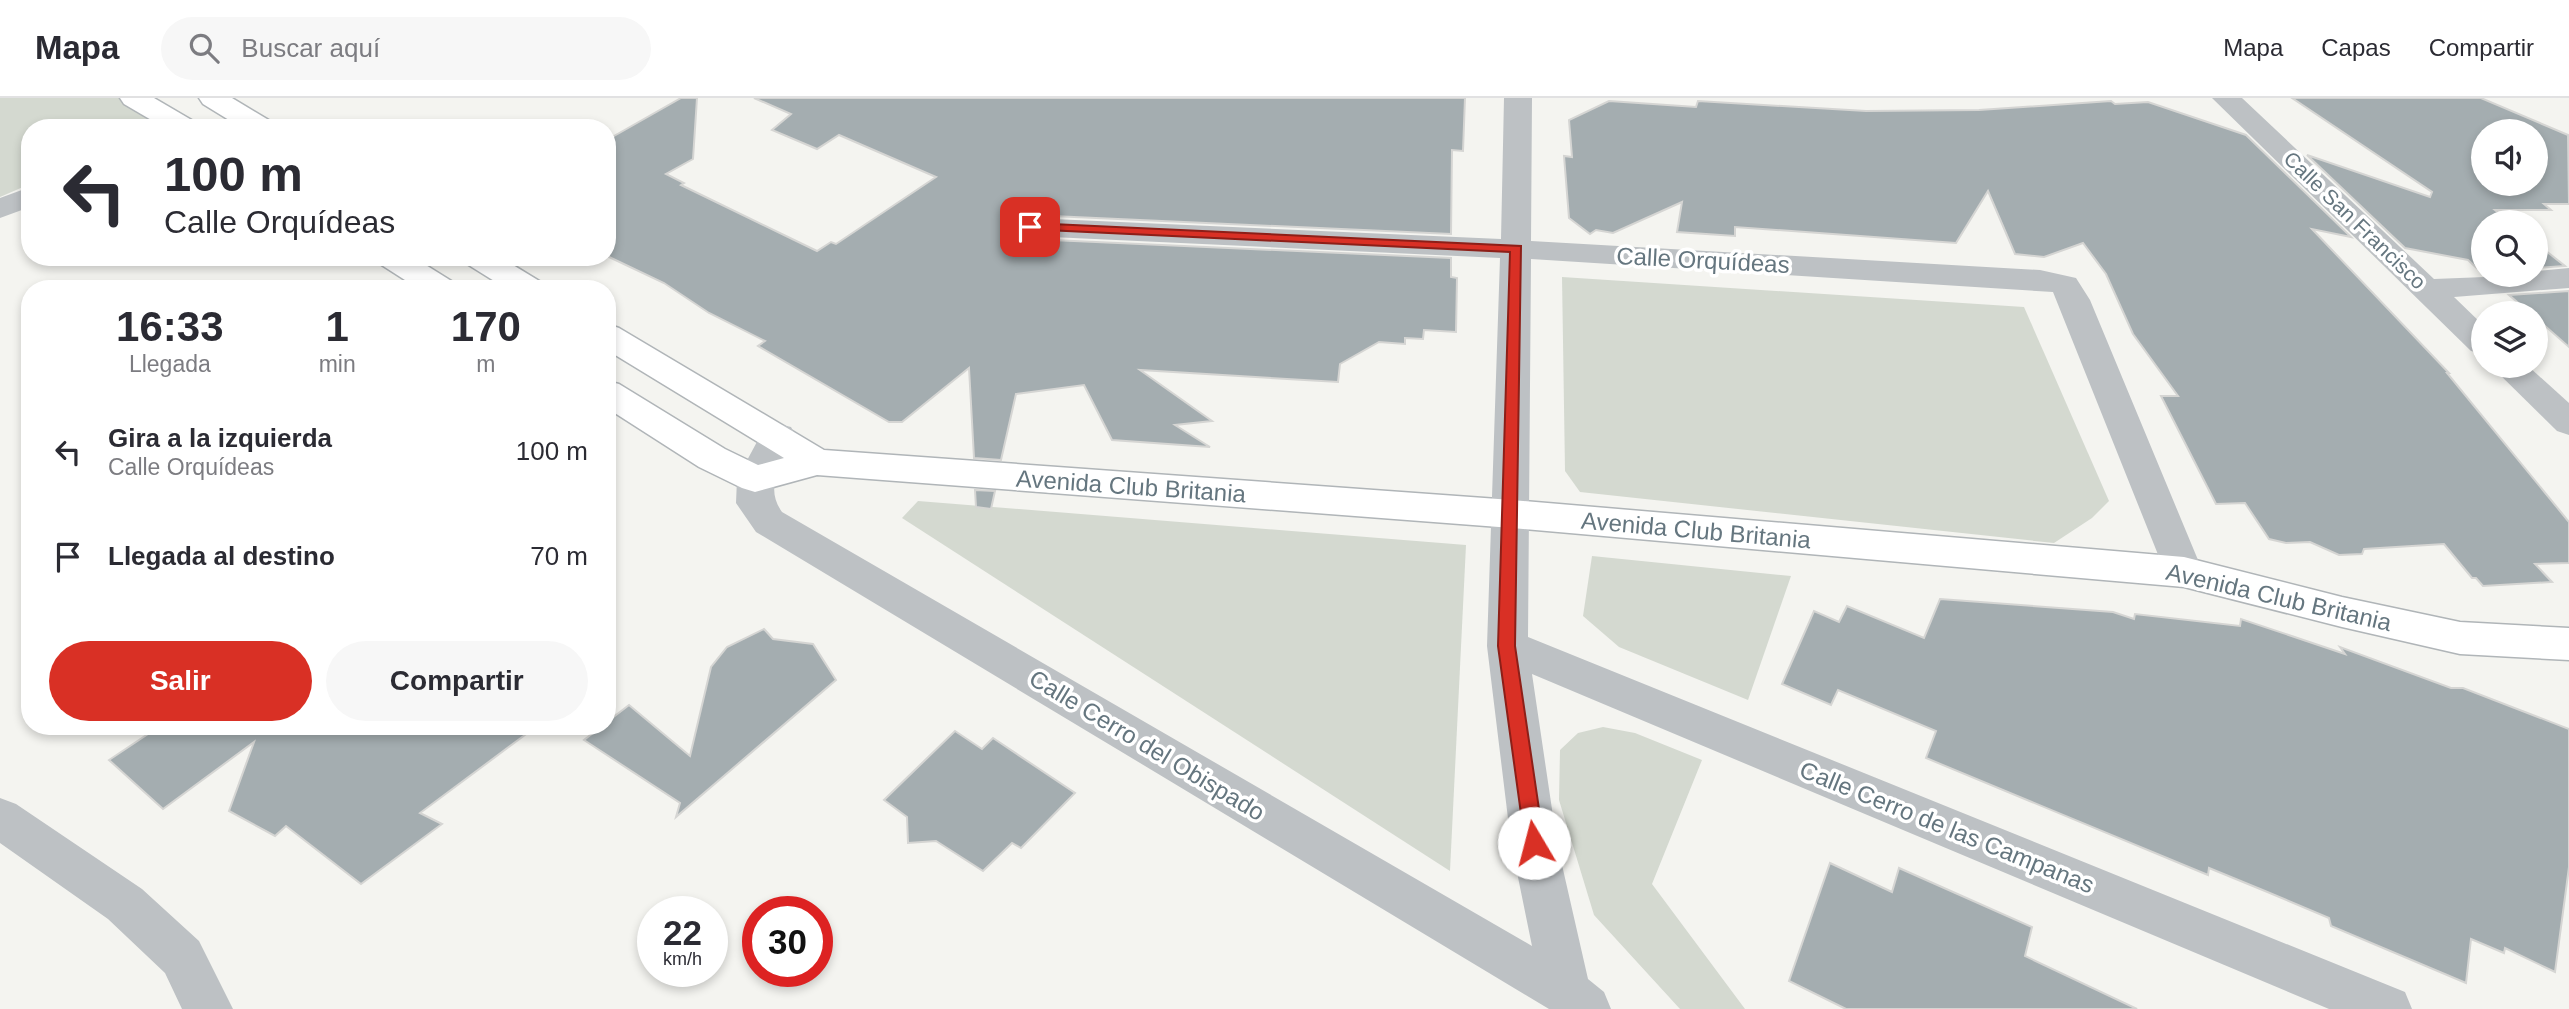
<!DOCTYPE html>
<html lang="es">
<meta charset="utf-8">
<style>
body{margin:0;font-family:Helvetica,sans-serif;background:#f7f7f7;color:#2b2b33;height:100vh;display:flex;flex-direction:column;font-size:26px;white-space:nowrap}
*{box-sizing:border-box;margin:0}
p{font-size:23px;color:#7c7c81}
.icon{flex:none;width:38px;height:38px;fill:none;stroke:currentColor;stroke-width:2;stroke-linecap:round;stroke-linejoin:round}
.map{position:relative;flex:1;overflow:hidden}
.details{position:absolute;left:21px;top:182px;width:595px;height:455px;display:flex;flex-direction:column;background:#fff;border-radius:28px;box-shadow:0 4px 10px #0003}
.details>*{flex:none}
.top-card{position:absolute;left:21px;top:21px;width:595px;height:147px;border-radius:28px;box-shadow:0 4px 10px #0003;background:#fff;color:#2b2b33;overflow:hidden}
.buttons{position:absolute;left:2471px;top:21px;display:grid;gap:14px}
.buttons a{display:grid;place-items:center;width:77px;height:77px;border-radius:50%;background:#fff;box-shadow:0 4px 10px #0003;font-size:35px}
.speed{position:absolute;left:637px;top:798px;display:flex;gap:14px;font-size:35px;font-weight:700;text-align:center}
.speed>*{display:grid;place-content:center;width:91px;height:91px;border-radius:50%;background:#fff;box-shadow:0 4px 10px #0003;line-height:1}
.speed small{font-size:18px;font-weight:400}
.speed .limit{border:10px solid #d22;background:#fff;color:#111}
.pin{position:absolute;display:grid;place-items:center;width:60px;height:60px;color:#fff;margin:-30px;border-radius:14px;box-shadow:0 4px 10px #0006}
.me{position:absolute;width:77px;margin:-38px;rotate:352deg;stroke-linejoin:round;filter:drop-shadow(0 0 5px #0008)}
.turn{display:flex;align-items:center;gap:24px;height:147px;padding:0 28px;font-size:32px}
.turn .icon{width:91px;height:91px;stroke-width:2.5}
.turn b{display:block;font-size:49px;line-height:60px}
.eta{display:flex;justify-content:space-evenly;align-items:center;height:119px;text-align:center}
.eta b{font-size:42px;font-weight:800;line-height:49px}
.cta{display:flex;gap:14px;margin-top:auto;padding:14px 28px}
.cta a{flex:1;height:80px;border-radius:42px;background:#d93025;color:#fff;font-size:28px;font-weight:800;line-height:80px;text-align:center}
.cta a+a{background:#f7f7f7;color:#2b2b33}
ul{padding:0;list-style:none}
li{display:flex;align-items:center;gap:21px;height:105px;padding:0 28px}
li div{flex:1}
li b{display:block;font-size:26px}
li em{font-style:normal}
header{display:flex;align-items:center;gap:42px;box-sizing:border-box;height:98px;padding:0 35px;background:#fff;border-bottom:2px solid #e1e1e2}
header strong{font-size:33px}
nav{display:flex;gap:38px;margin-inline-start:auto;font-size:24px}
.search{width:490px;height:63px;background:#f7f7f7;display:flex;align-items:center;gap:18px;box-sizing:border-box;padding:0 24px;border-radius:38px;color:#7c7c81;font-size:26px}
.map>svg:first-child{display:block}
</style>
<header>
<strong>Mapa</strong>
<div class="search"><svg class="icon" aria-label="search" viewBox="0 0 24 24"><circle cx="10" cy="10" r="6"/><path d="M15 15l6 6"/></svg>Buscar aquí</div>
<nav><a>Mapa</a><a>Capas</a><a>Compartir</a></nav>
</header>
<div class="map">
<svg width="2569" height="911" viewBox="0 0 2569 911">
<rect width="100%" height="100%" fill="#f4f4f0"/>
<!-- green -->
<g fill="#d4d9d0">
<path d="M0 0H122L167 28 30 30V86L0 99Z"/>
<path d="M1562 179 2024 209 2109 403 2092 420 2054 445 1580 394 1565 373Z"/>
<path d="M918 403 1466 447 1450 773 902 420Z"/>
<path d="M1592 458 1791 478 1748 602 1619 549 1583 518Z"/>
<path d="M1603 629 1635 635 1702 662 1652 786 1745 911H1680L1594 817 1559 702 1560 652 1578 635Z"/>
</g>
<!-- building -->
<g fill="#a4adb0" stroke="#d5d5d3" stroke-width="2" fill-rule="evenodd">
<path d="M681 0H697L693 61 666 76 684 85 681 87 817 153 831 144 836 146 936 79 839 37 817 51 772 32 791 16 754 0H1465L1463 53 1452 52 1451 136 1030 117 1018 120 1013 128 1017 136 1030 141 1451 160V179L1457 180 1456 234 1424 232 1423 241 1405 240V246L1379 244 1340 266 1338 284 1140 272 1212 323 1175 327 1210 349 1112 342 1084 287 1016 296 1001 362 974 360 969 270 902 324H889L758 248 765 243 709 215 664 185 607 158V42Z"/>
<path d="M2292 0H2481L2568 37 2569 106H2544L2551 112H2495L2510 124H2483V176L2468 162 2405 150 2307 57 2430 99 2432 94ZM2483 33H2536V86H2483Z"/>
<path d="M1609 3 1696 9 1698 3 1866 13 1979 12 2111 3 2115 6 2148 4 2246 37 2351 139 2312 131 2449 275H2447L2569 424V465L2535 466 2552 484 2483 488 2476 480H2472L2444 446 2364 451 2362 456 2339 457 2310 444 2286 445 2269 441 2245 405 2216 406 2161 298H2178L2133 236 2106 176 2083 145 2044 159 2015 156 1988 93 1956 145 1735 129V138L1677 134 1682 104 1613 135 1596 132 1590 136 1569 120 1564 58 1572 59 1569 22Z"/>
<path d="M2536 145 2565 168 2536 170Z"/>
<path d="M2569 193V249L2536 220V215H2530L2509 197Z"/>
<path d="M975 392 995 393 991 411 976 409Z"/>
<path d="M1940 501 2113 514 2134 521 2135 516 2240 528 2241 521 2345 556 2340 549 2451 590H2463L2569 631V769L2555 874 2505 850 2504 855 2471 841 2466 885 2331 828 2329 820 2265 793 2209 770 2208 777 1926 660 1936 633 1838 592 1831 607 1782 586 1814 513 1839 524 1847 508 1924 540Z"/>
<path d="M764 531 773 541 813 546 836 582 676 719 680 705 584 642 602 628H607V624L629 607 690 658 711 569 727 549Z"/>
<path d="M160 628H537L420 715 442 726 361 786 286 728 275 738 229 713 254 644 163 711 109 662Z"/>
<path d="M955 633 982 651 993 640 1075 695 1021 750 1012 745 983 773 936 743 908 745 907 719 884 702Z"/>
<path d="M1830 765 1892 794 1899 770 2032 829 2025 858 2137 911H1846L1789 883Z"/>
</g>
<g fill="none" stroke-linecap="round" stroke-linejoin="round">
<defs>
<g id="secondary">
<path d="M120 0H154L195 24 199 30H165L124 6Z"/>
<path d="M199 0H232L272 24 276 30H242L203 6Z"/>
<path d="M376 159H413L453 184 458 191H419L380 166Z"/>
<path d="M463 159H500L541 184 546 191H507L467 166Z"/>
<path d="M607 226 619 230 824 352 1512 402 2184 459 2342 499 2460 524 2569 530V562L2460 556 2342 529 2184 489 1512 430 817 377 755 394 742 390 699 369 607 310V283L619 286 725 351 758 367 784 360 607 252Z"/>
</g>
</defs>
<!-- secondary casing -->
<use href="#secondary" stroke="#b0b5b8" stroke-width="3"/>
<!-- minor -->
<g fill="#bdc1c4" fill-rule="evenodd">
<path d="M1504 0H1532L1531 143 2040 172 2076 180 2090 202 2203 474 2198 484 2184 489 2170 484 2165 474 2053 194 1531 161 1528 539 2405 894 2412 911H2329L1532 576 1557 745 1588 881 1604 894 1611 911H1549L756 434 736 405 737 381 765 329 778 326 791 329 796 338C783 363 763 388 782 414L1532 848 1511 745 1487 548 1500 160 1030 138 1019 135 1015 129 1019 123 1030 120 1501 141Z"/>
<path d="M2212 0H2242L2434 181 2536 177V173L2569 170V190L2454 199 2483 227V256L2471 253Z"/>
<path d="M30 89V109L0 120V100Z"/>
<path d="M2491 268H2528L2569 305V337L2557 333Z"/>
<path d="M0 700 16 706 142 791 199 843 233 911H182L165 875 108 821 0 745Z"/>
</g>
<!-- secondary -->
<use href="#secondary" fill="#fff" fill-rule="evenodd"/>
</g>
<!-- route -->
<path fill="#d93025" stroke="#8d1f18" stroke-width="2" d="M1030 125 1521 148 1515 548 1544 745 1541 751 1534 753 1528 751 1525 745 1498 548 1510 154 1025 131V126Z"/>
<g text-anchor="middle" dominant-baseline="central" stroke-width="7" stroke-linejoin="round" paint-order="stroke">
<!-- far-street labels -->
<g font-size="21" fill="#65767f" stroke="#fff">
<text transform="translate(2355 122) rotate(44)">Calle San Francisco</text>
</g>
<!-- street labels -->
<g font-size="24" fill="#65767f" stroke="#fff">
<text transform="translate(1703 162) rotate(3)">Calle Orquídeas</text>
<text transform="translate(1131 388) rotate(4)">Avenida Club Britania</text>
<text transform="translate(1696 432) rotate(5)">Avenida Club Britania</text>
<text transform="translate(2279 499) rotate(13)">Avenida Club Britania</text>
<text transform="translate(1147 647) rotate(31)">Calle Cerro del Obispado</text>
<text transform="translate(1947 729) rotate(22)">Calle Cerro de las Campanas</text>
</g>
</g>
</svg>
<div class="buttons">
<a><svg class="icon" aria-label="sound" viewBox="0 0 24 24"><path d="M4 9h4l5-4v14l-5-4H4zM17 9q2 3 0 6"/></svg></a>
<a><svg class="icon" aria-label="search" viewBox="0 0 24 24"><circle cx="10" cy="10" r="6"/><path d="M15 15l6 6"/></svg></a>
<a><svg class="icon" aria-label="layers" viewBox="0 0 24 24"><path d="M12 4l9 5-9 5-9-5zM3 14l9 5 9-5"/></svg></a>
</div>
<div class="speed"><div>22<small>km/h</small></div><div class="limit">30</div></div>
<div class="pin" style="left:1030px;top:129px;background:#d93025"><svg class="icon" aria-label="arrive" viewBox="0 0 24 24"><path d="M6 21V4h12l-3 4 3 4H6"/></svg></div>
<svg class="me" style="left:1534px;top:745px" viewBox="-20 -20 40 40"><circle r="19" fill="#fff"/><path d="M0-13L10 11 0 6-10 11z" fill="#d93025"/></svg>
<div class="top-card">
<div class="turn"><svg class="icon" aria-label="left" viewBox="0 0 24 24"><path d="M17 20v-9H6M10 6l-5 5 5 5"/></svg><div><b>100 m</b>Calle Orquídeas</div></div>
</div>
<section class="details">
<div class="eta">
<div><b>16:33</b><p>Llegada</p></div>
<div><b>1</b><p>min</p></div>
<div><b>170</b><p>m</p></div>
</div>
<ul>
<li><svg class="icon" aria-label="left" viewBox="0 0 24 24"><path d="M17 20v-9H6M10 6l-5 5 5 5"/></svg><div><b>Gira a la izquierda</b><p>Calle Orquídeas</p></div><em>100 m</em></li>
<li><svg class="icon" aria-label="arrive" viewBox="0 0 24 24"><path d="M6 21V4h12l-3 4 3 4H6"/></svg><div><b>Llegada al destino</b></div><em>70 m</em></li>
</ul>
<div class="cta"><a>Salir</a><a>Compartir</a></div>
</section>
</div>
